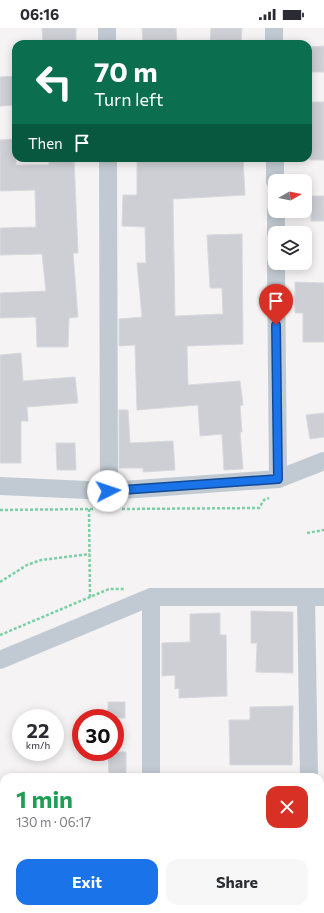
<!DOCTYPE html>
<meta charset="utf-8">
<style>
body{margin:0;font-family:Commissioner,sans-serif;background:#f7f7f7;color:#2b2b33;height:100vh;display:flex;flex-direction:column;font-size:15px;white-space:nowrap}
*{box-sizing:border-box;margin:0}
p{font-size:13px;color:#7c7c81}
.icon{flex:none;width:22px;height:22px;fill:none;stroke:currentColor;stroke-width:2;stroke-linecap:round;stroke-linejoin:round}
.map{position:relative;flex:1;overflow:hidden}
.sheet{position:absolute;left:0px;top:745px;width:324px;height:140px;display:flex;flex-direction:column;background:#fff;border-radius:12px 12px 0 0;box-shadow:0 2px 10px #0003}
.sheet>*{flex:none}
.hud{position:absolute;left:12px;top:12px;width:300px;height:122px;border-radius:12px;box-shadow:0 2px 10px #0003;background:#0b6e4f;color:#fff;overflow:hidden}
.needle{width:26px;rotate:81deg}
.controls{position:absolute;left:268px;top:146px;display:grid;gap:8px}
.controls a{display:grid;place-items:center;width:44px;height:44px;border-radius:8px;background:#fff;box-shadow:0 2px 10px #0003;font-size:20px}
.speed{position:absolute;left:12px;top:681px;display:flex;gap:8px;font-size:20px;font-weight:700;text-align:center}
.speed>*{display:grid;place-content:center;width:52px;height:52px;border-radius:50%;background:#fff;box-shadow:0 2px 10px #0003;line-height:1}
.speed small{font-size:10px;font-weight:400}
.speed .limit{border:6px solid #d22;background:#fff;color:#111}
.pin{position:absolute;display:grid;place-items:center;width:34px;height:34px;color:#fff;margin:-41px -17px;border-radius:50% 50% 50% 0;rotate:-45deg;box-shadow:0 0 4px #0007}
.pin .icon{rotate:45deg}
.me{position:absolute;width:44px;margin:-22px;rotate:86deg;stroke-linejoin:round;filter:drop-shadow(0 0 3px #0008)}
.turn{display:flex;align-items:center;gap:14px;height:84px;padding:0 16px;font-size:18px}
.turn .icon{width:52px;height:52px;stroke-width:2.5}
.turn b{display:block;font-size:28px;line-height:34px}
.then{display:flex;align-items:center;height:38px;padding:0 16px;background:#0003;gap:8px;font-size:15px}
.round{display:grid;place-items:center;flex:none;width:42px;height:42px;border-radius:12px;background:#f7f7f7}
.head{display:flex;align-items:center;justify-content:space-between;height:68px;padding:0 16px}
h1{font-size:24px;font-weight:700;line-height:30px;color:#1e9e55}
.action{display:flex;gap:8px;margin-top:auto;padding:8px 16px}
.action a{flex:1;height:46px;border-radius:12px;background:#1a73e8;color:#fff;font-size:16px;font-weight:700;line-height:46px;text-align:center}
.action a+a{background:#f7f7f7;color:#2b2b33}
.status{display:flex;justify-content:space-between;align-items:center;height:28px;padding:0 20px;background:#fff;direction:ltr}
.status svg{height:11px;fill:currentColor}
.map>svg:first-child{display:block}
</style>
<div class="status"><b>06:16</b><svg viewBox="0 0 49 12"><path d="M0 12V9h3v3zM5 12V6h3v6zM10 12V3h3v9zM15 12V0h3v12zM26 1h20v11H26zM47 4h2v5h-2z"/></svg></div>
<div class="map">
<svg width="324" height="885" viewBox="0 0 324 885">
<rect width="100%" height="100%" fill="#f5f3f3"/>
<!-- building -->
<g fill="#cdcfd5" stroke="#d7d9de">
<path d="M42 0H76V13L43 15Z"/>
<path d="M142 0H176L177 14 143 15Z"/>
<path d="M211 0H242L241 15 210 14Z"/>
<path d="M324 18V44H308V19Z"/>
<path d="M16 48V77L0 78V49Z"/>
<path d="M308 74H324V132H310Z"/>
<path d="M16 111V137H49V130H74L78 225H73L78 289 69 290 68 319H37L36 289 0 290V265L46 263 42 226 0 227V200L36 199 35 162 0 163V112Z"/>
<path d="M137 130H243L245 167 173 171 175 288 223 286 222 260H210L207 207 242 206 243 316 187 318 188 357 240 353 243 377 240 378 242 404H240L243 441 224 442 222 406 200 408 198 377 137 382 135 317 119 318V291L142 289 137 235H146L145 199 122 198 123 167H137Z"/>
<rect x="311" y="168" width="13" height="25"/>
<path d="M295 254 324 255V314H303V285H295Z"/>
<path d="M21 325 23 353 75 349 78 375 27 379 28 393H21V435H0V327Z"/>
<path d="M119 382H128L130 415 173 413 175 442 143 444V440H119Z"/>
<path d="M324 385V409L310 411 306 387Z"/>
<path d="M56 415H75L76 442H57Z"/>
<path d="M251 583 293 584V645L256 644 257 615H251Z"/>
<path d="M220 585V607H226L227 668 179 670V660L175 661V647L162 648V615L190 614V586Z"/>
<rect x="108" y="674" width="17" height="16"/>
<path d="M293 678 292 737H230L229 692H250V679Z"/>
<path d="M108 724H126V749H109Z"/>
</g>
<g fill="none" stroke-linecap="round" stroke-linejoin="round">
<!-- path -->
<g stroke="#7ad0a6" stroke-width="2.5" stroke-dasharray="3 2" stroke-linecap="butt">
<path d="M89 481 90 569"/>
<path d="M122 481 259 480 264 472 269 470"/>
<path d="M0 482 93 481"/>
<path d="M307 505 324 502"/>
<path d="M0 554 27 537 41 532 90 526"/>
<path d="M0 607 109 561H124"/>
</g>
<!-- minor -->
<g stroke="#c1cad2" stroke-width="18">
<path d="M107 0V16"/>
<path d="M274 0V16"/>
<path d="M108 130 109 463"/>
<path d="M275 130V153"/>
<path d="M276 183V205"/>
<path d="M276 235 278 451"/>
<path d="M0 458 109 463 278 451 324 433"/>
<path d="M151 569V749"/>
<path d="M306 569 309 749"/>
<path d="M0 632 151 569H324"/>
<path d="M152 881V885"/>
<path d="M312 881V885"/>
</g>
</g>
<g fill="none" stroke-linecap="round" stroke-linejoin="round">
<defs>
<path id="route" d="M108 463 278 451 276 297"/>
</defs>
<!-- route casing -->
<use href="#route" stroke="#114b97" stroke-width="10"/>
<!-- route -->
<use href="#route" stroke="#1a73e8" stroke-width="7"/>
</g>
</svg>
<div class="controls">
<a><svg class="needle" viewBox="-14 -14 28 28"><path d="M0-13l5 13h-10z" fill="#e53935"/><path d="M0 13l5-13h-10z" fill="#7c7c81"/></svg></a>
<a><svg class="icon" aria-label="layers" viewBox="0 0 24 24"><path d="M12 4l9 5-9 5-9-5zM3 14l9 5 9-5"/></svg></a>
</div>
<div class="speed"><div>22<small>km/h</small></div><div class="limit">30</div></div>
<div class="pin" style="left:276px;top:297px;background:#d93025"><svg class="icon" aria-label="arrive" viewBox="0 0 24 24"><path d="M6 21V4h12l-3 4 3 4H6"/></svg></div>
<svg class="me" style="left:108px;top:463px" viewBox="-20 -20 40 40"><circle r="19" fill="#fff"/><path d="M0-13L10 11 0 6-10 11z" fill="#1a73e8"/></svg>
<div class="hud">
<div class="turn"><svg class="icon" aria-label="left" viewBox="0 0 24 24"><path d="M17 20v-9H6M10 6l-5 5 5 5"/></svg><div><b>70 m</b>Turn left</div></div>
<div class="then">Then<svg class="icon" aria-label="arrive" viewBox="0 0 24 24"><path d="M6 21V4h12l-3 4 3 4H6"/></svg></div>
</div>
<section class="sheet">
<div class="head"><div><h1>1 min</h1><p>130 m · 06:17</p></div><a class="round" style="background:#d93025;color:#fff"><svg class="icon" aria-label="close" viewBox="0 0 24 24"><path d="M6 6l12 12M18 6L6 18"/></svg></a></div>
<div class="action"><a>Exit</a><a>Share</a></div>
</section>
</div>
